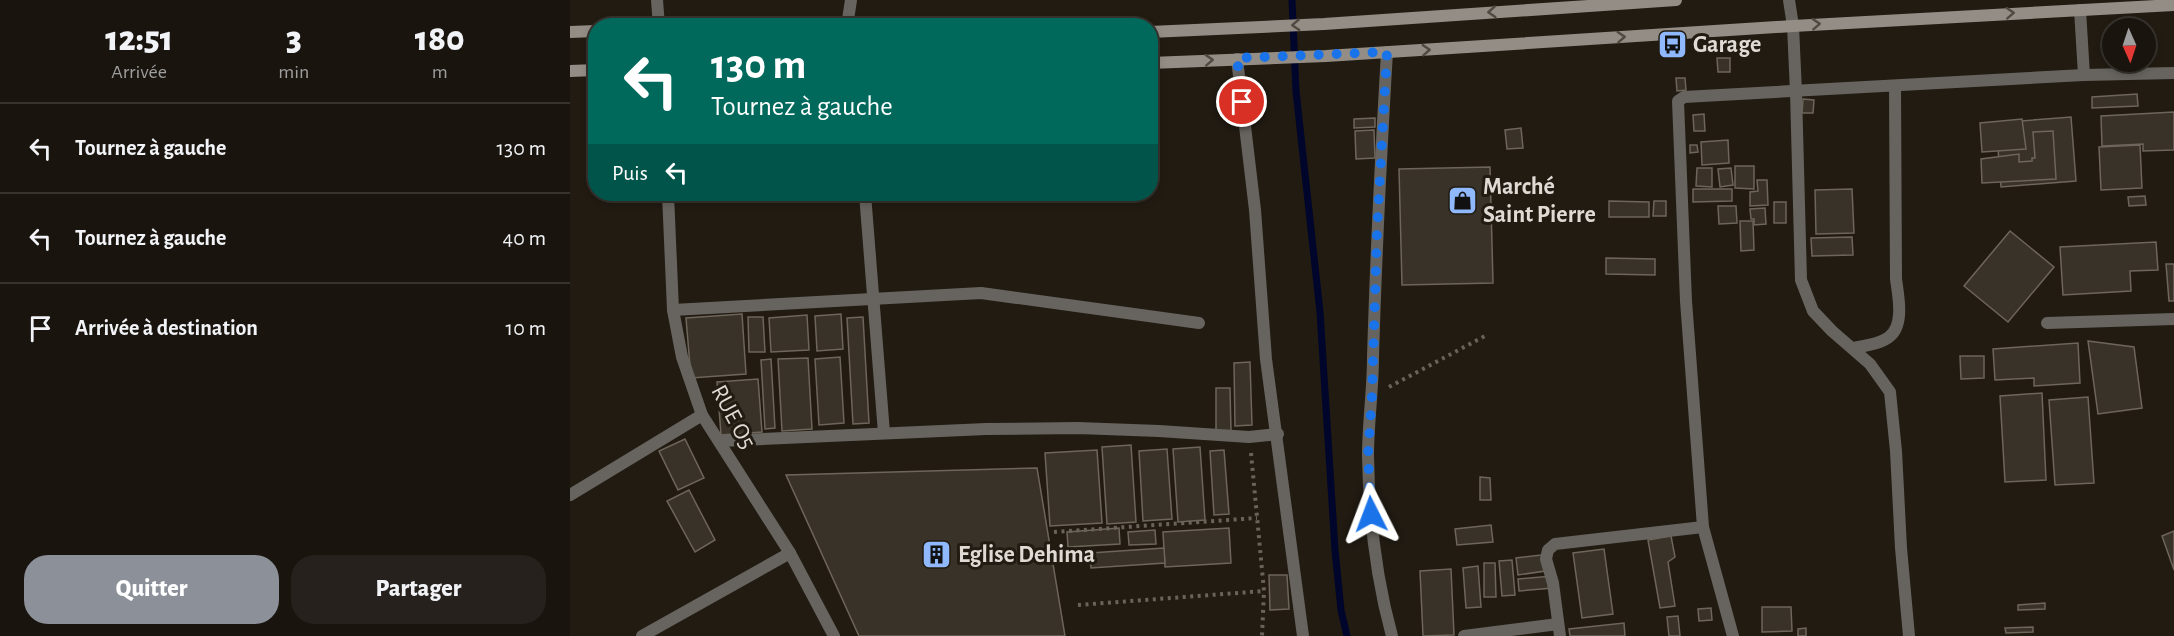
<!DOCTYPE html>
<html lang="fr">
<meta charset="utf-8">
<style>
body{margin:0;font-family:"Alegreya Sans",sans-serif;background:#26211c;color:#f1f3f6;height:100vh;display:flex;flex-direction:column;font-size:22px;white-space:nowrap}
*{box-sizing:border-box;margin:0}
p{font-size:20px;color:#9f9e9e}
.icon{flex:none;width:33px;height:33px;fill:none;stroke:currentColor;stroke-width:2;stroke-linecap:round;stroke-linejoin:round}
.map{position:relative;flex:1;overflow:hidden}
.panel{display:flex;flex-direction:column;background:#19140e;width:570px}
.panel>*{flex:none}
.top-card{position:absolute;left:18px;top:18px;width:570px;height:183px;border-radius:24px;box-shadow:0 3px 9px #0003,0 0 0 2px #37332e;background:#00695c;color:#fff;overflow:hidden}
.needle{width:39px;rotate:177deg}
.fabs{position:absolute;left:1532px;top:18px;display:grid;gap:12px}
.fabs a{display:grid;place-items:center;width:54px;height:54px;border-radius:50%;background:#19140e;box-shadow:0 3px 9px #0003,0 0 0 2px #37332e;font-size:30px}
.pin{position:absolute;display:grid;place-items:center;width:51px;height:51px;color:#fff;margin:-26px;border:3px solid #fff;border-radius:50%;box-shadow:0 2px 6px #0007}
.me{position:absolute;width:66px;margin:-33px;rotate:357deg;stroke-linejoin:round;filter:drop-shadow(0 0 4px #0008)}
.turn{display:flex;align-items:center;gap:21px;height:126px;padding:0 24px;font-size:27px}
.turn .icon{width:78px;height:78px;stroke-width:2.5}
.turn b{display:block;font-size:42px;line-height:51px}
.then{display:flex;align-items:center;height:57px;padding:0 24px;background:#0003;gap:12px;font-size:22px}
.eta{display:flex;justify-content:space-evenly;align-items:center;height:102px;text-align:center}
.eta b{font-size:36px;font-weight:800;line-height:42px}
.cta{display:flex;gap:12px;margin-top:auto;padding:12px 24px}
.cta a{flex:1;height:69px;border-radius:24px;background:#8c9099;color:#fff;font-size:24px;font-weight:800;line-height:69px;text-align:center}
.cta a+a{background:#26211c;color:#f1f3f6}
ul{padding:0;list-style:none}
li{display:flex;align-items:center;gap:18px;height:90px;padding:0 24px;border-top:2px solid #37332e}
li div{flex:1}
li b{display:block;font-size:22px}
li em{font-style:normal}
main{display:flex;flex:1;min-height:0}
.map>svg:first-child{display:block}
</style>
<main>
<section class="panel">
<div class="eta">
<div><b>12:51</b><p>Arrivée</p></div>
<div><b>3</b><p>min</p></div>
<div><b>180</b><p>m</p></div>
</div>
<ul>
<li><svg class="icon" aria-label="left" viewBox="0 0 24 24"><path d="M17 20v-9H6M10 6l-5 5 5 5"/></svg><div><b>Tournez à gauche</b></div><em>130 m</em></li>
<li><svg class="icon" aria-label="left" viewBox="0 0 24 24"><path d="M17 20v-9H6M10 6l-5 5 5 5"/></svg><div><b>Tournez à gauche</b></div><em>40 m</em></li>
<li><svg class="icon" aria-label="arrive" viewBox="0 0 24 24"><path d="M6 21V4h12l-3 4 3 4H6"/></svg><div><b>Arrivée à destination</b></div><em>10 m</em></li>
</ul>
<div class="cta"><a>Quitter</a><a>Partager</a></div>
</section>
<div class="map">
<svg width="1604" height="636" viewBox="0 0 1604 636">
<rect width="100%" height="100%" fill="#211b12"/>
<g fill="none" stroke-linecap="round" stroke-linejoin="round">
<!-- stream -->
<path stroke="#00052b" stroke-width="7" d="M722 0 726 91 750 312 765 550 771 610 777 636"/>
</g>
<!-- building -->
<g fill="#393228" stroke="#6e665b" stroke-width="1.5">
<path d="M1147 58H1160V72H1148Z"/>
<path d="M1106 78H1115L1116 90 1107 91Z"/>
<path d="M1567 94 1568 106 1522 108V97Z"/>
<path d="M1233 99 1244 100 1243 113H1232Z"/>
<path d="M1604 112V150L1573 151V144L1532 146 1531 116Z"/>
<path d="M1134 114 1135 131H1124L1123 115Z"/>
<path d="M1501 117 1506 181 1431 187 1426 123Z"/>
<path d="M805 118V127L784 128V119Z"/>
<path d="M1452 119 1456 149 1412 152 1410 123Z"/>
<path d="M951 128 953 148 937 149 935 130Z"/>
<path d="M804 130 805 158 786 159 785 131Z"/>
<path d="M1483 131 1486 179 1412 183 1411 159 1449 154V162L1462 161V158H1465L1463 132Z"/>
<path d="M1158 140 1159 163 1132 165 1131 142Z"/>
<path d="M1120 145H1127L1128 152 1120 153Z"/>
<path d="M1570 145 1572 188 1531 190 1529 147Z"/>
<path d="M1165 166H1184V189L1165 188Z"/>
<path d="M920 167 923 283 832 285 829 169Z"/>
<path d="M1127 168H1142V187L1126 186Z"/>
<path d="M1161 168 1163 185 1150 187 1148 169Z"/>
<path d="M1187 180H1197L1198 205 1180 206V192L1188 191Z"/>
<path d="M1123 189H1162V201L1123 202Z"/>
<path d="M1282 189 1284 233 1246 234 1245 190Z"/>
<path d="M1575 196 1576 205 1559 206 1558 197Z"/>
<path d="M1039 201 1079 202V217H1039Z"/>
<path d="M1084 201H1096V216H1083Z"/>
<rect x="1204" y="202" width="12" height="21"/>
<path d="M1148 206H1166L1167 223 1149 224Z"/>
<path d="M1195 208 1196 224 1184 225V219H1181L1180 209Z"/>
<path d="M1170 221H1183L1184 250 1171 251Z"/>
<path d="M1440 231 1484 267 1438 322 1394 286Z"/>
<path d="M1282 237 1283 255 1242 256 1241 238Z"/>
<path d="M1586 242 1588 270 1560 271 1561 291 1493 295 1490 247Z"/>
<path d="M1036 258 1085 259V275L1036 274Z"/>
<path d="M1596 264H1604V301H1599Z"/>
<path d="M172 314 176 374 121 378 116 318Z"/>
<path d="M271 314 273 349 247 351 245 316Z"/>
<path d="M237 315 239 350 201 352 199 318Z"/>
<path d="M178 317H193L195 352H179Z"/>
<path d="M293 317 299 423 283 424 277 318Z"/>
<path d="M1518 341 1564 347 1572 408 1528 414Z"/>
<path d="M1508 343 1510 383 1464 386V378L1425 380 1423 349Z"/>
<path d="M1390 356H1414V378L1391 379Z"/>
<path d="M270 357 274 423 249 425 245 359Z"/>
<path d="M238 358 242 429 212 431 208 359Z"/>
<path d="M201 359 205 428 195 429 191 360Z"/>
<path d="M680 362 682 425 665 426 664 363Z"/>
<path d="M188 379 192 432 151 435 147 382Z"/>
<path d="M646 388H660L661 431 646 432Z"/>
<path d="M1472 393 1476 480 1435 482 1430 396Z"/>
<path d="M1518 397 1524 483 1485 485 1479 400Z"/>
<path d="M115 439 134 478 108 490 89 451Z"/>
<path d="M561 445 566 522 537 524 532 447Z"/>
<path d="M630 447 635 520 608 522 603 449Z"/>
<path d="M597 449 602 519 573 521 569 451Z"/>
<path d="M527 450 532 523 480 526 475 453Z"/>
<path d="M654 450 659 514 644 515 640 451Z"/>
<path d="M467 468 495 636H289L216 475Z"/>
<path d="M910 477 920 478 921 500H910Z"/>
<path d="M119 490 145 540 125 552 97 501Z"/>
<path d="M921 525 923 542 887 545 885 529Z"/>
<path d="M549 528 550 544 498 547 497 532Z"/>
<path d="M659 528 661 563 595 567 593 532Z"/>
<path d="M585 530 586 544 559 545 558 532Z"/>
<path d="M1604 531V570L1592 536Z"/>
<path d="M1101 536 1105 557 1098 562 1105 606 1090 608 1078 540Z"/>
<path d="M594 548 595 563 521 568 520 553Z"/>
<path d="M1034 549 1043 614 1012 618 1003 553Z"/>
<path d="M980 554 982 570 948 575 946 558Z"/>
<path d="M942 560 945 595 932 596 929 561Z"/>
<path d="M914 563H925L926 597H914Z"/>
<path d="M908 566 911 607 896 608 893 568Z"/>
<path d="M881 569 884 635 853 636 850 571Z"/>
<path d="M699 575H717L719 609 700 610Z"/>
<path d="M982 576 983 588 949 591 948 579Z"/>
<path d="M1475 603V609L1448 610V605Z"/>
<path d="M1192 607H1221L1222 631 1192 632Z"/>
<path d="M1141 608 1142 620 1129 621 1128 609Z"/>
<path d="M1108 616 1110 636H1099L1097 617Z"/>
<path d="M1054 623 1055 636H1000L999 629Z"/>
<path d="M1463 627V632L1436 633 1435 628Z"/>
<path d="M1236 628V636H1228V629Z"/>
</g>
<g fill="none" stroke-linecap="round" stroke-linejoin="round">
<!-- path -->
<g stroke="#69635b" stroke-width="4" stroke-dasharray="3 4.5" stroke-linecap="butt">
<path d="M819 387 915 336"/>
<path d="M681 453 694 591 692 636"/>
<path d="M484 532 687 518"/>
<path d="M508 605 694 591"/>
</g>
<!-- minor -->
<g stroke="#67645f" stroke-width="12">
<path d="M87 0 89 26"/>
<path d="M1219 0 1223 26 1226 92 1231 280 1243 311 1262 331 1300 364 1320 392 1326 451 1331 548 1339 636"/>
<path d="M1510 10 1514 75"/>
<path d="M277 26 281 0"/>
<path d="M817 52C811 154 806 255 803 357 803 390 798 423 798 456 799 517 806 578 822 636"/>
<path d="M667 59 685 210 696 359 733 636"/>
<path d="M98 194 103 310 112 357 132 415 220 553 264 636"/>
<path d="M295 194 314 433"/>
<path d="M103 310 411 293 629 323"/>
<path d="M1477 323 1604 319"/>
<path d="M1283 348C1294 346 1310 344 1319 337 1335 325 1328 295 1326 279L1325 86"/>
<path d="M150 441 416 429 508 428 589 431 679 437 708 434"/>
<path d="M0 495 132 415"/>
<path d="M72 636 220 553"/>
<path d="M894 636 988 624"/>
<path d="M990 636 983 583 976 559 978 550 985 544 1133 527"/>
<path d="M1163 636 1133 527 1116 301 1108 101 1114 97 1514 75 1604 73"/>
</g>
<!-- secondary -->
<g stroke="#938d85" stroke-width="12">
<path d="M0 32 26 31"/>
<path d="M580 32 754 24 1106 0"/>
<path d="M580 63 756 56 1223 26 1604 5"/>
<path d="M0 71 26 70"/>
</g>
</g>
<!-- one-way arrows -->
<defs><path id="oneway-chevron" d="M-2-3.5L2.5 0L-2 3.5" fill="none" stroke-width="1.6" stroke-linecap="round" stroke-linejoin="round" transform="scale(1.5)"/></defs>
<g stroke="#4f4940">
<use href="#oneway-chevron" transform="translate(922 12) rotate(176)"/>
<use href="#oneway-chevron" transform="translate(1440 13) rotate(-3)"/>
<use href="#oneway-chevron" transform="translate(1246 24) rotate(-3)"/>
<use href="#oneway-chevron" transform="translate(726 25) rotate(177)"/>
<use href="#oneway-chevron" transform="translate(1051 37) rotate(-4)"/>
<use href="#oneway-chevron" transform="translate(856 50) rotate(-4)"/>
<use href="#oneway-chevron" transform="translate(639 60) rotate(-3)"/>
</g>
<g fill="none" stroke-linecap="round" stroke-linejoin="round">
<!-- route -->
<path stroke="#1a73e8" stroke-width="10" stroke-dasharray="0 18" d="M672 102 667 58 817 52 807 231 802 395 798 455 801 514"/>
</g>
<!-- icons -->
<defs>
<symbol id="bus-square" viewBox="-11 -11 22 22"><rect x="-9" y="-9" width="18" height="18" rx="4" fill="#8fb8fd" stroke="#211b12"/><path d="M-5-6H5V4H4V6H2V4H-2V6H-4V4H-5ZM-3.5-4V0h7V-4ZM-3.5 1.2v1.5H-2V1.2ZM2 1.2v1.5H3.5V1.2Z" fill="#111"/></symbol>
<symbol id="shop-square" viewBox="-11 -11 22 22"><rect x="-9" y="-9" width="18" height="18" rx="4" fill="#8fb8fd" stroke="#211b12"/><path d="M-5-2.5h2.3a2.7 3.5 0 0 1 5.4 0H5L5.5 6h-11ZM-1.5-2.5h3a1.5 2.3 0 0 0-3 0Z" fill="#111"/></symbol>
<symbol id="building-square" viewBox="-11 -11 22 22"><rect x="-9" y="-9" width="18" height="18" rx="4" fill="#8fb8fd" stroke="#211b12"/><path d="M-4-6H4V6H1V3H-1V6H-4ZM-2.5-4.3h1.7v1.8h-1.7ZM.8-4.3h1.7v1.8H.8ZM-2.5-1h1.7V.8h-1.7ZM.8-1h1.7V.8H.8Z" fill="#111"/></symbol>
</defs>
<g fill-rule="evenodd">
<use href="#bus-square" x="1086" y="28" width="33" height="33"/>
<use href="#shop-square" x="876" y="184" width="33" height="33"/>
<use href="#building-square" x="350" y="538" width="33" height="33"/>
</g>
<g text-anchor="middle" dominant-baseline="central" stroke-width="6" stroke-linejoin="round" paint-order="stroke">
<!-- poi labels -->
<g font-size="24" font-weight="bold" fill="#dfdad4" stroke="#211b12" text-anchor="start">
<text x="1123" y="45">Garage</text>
<text x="913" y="187">Marché<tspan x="913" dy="28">Saint Pierre</tspan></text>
<text x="388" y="555">Eglise Dehima</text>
</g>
<!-- street labels -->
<g font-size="24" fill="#dfdad4" stroke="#211b12">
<text transform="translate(163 417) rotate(62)">RUE O5</text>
</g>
</g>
</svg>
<div class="fabs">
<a><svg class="needle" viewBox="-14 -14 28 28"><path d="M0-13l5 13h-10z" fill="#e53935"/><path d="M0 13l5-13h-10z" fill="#9f9e9e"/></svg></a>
</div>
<div class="pin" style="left:672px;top:102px;background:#d93025"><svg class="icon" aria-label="arrive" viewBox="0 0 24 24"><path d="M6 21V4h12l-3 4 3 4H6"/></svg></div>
<svg class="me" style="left:801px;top:514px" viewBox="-20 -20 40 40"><path d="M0-17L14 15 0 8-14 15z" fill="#1a73e8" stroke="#fff" stroke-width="4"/></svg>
<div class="top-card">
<div class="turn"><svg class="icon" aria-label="left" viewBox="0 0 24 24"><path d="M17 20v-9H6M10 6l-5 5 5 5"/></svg><div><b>130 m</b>Tournez à gauche</div></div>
<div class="then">Puis<svg class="icon" aria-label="left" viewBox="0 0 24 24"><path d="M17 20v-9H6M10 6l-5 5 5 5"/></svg></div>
</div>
</div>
</main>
